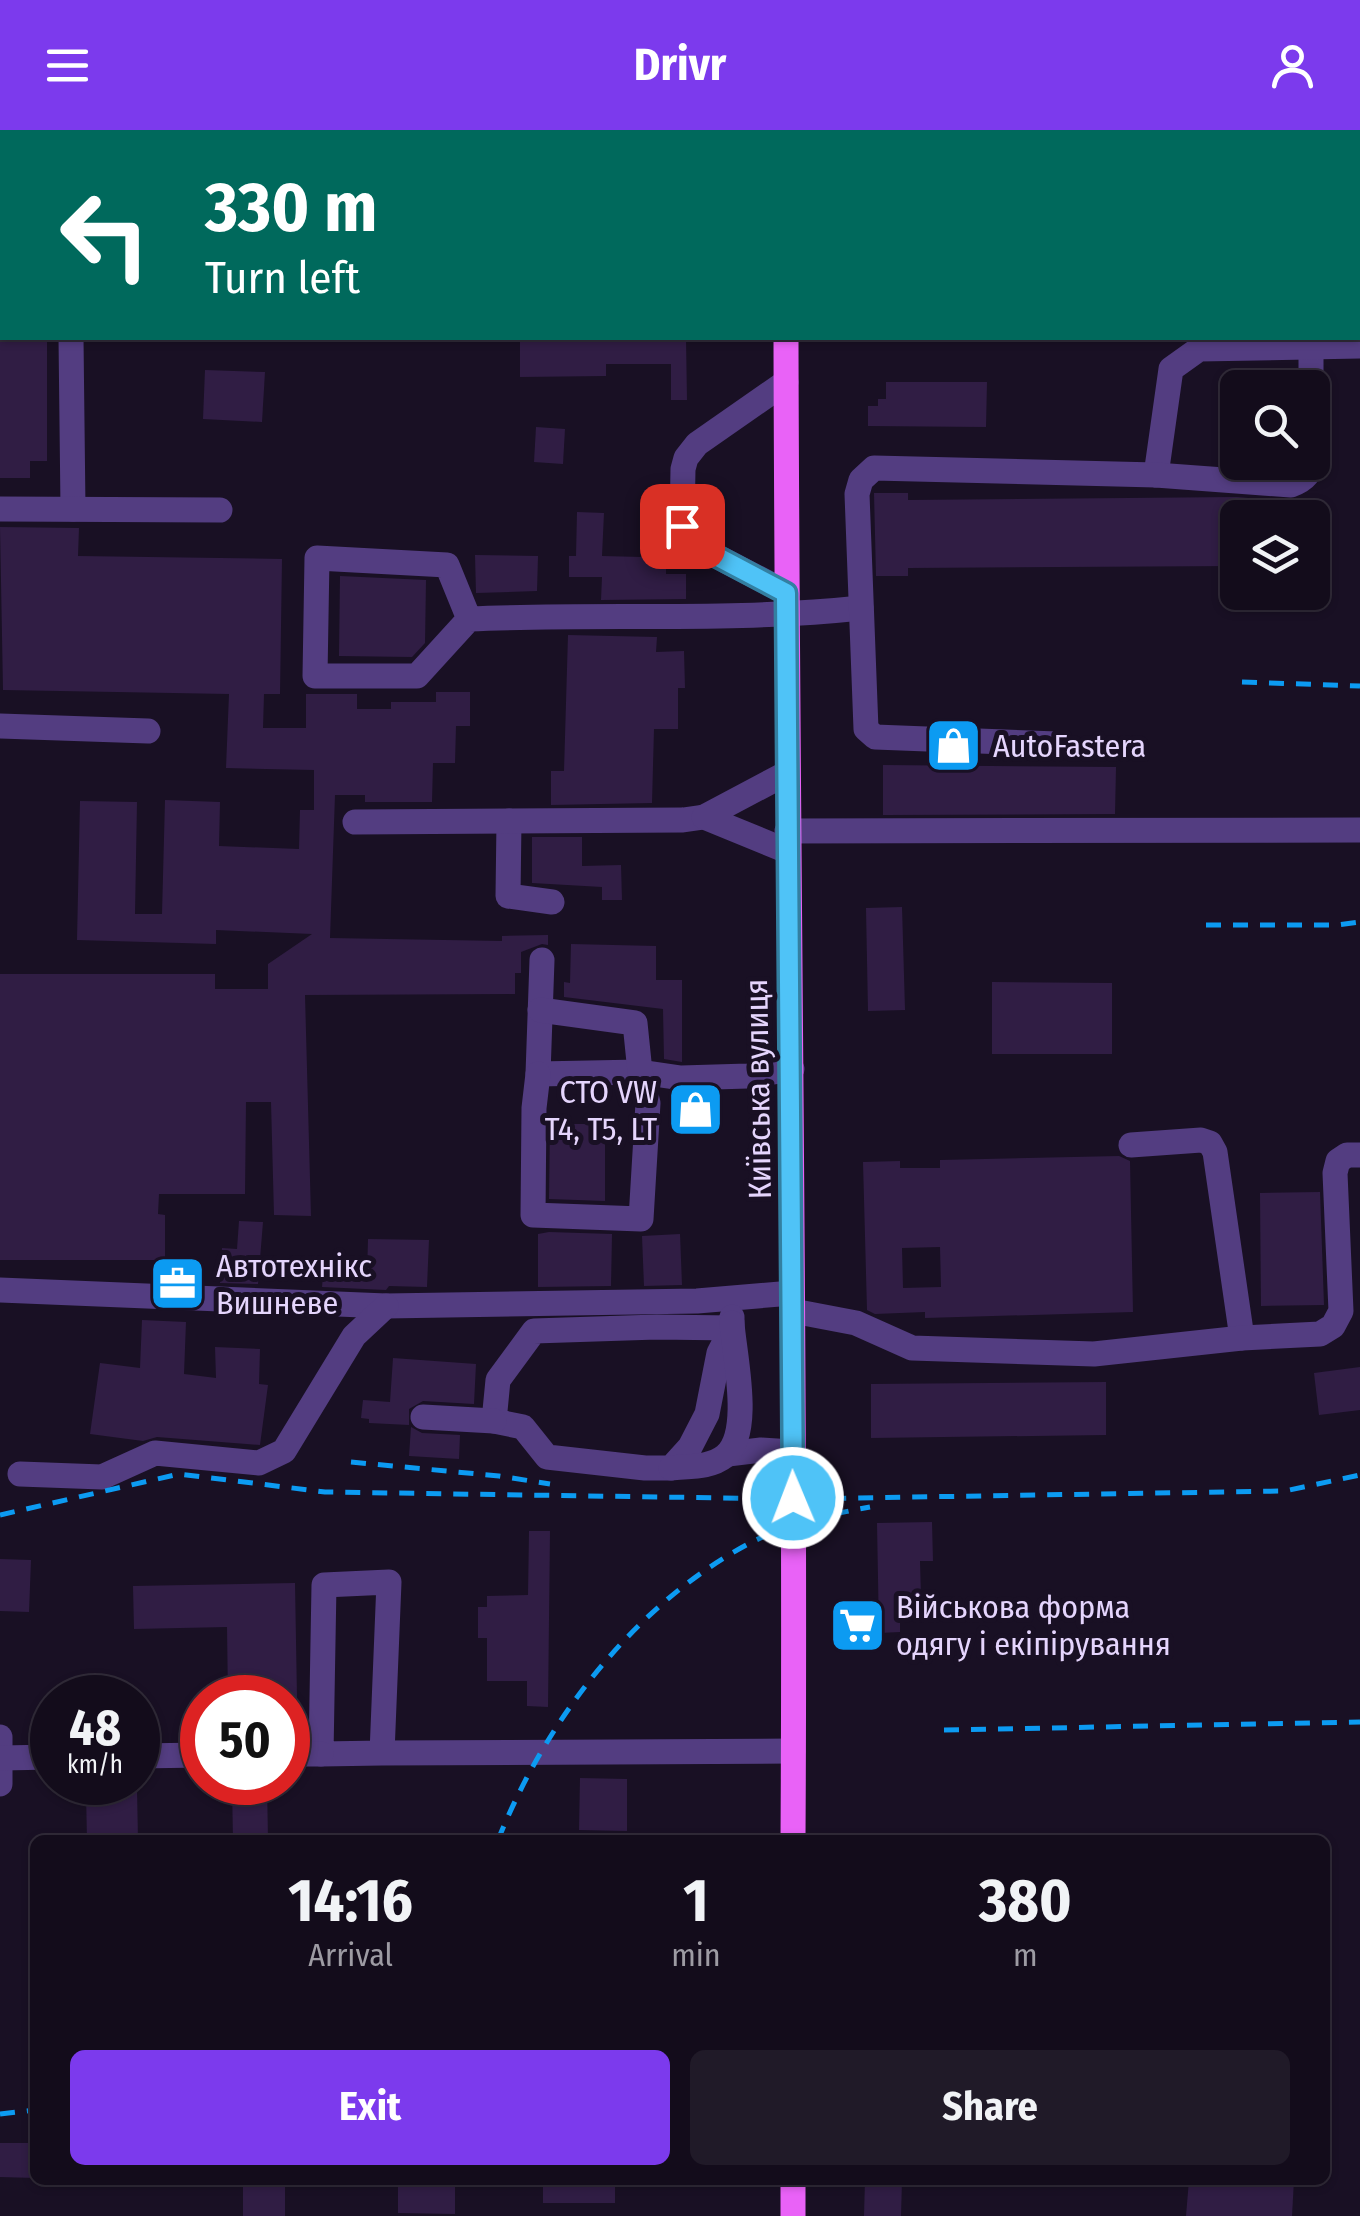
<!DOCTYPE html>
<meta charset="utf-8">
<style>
body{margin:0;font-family:"Fira Sans Condensed",sans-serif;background:#201a28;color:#f1f3f6;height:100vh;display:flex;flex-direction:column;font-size:38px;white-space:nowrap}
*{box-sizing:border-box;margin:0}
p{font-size:32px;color:#9d9ba3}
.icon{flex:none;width:55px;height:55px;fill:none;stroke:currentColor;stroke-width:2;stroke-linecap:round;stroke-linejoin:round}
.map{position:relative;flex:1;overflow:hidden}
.panel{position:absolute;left:30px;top:1705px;width:1300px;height:350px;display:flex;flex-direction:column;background:#130c1b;border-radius:15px;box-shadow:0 2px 8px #0004,0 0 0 2px #322c3a}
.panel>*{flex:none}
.top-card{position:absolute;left:0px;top:0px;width:1360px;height:210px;box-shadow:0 2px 8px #0004,0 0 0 2px #322c3a;background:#00695c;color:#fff;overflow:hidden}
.buttons{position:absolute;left:1220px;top:240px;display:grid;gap:20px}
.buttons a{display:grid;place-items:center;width:110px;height:110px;border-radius:15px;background:#130c1b;box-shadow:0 2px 8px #0004,0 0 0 2px #322c3a;font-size:50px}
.speed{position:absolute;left:30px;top:1545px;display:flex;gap:20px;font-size:50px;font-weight:700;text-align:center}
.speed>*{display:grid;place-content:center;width:130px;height:130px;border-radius:50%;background:#130c1b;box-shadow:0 2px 8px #0004,0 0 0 2px #322c3a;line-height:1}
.speed small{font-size:25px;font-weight:400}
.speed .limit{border:15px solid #d22;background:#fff;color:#111}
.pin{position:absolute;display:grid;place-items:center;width:85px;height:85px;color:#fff;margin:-42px;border-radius:20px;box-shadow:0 5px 15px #0006}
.me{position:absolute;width:110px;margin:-55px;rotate:359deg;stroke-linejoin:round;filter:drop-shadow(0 0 8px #0008)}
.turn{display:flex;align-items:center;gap:35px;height:210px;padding:0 40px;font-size:45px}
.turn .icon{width:130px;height:130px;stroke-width:2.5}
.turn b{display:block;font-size:70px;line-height:85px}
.eta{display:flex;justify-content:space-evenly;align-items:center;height:170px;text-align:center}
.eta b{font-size:60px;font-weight:700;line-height:70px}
.action{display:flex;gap:20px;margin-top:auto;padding:20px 40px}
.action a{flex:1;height:115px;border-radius:15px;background:#7c3aed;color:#fff;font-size:40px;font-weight:700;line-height:115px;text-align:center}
.action a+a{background:#201a28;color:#f1f3f6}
header{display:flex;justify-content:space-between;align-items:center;height:130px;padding:0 40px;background:#7c3aed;color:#fff;font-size:45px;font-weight:700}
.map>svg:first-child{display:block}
</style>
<header><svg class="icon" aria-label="menu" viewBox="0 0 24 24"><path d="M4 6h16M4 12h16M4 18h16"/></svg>Drivr<svg class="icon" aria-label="person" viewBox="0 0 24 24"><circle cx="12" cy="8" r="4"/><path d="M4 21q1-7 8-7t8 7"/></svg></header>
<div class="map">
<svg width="1360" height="2086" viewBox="0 0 1360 2086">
<rect width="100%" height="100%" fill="#191024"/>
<!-- building -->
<g fill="#301d44" fill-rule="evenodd">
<path d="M0 208H47V331H30V348H0Z"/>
<path d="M520 208H686L687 270H671V234H606V246L520 247Z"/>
<path d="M205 240 265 242 262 292 203 289Z"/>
<path d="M886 252H987L986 297 868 296V276H878V269H886Z"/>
<path d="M536 297 565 299 563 334 534 332Z"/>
<path d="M644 360H666V444H686V469L601 470 602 447H569V426H576L577 382 604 383 602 426 642 427Z"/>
<path d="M874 363H908V370L1237 367 1260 369V388H1238V436L908 438V446H876Z"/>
<path d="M0 397 79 398 78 426 282 429 280 564H264L263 598H306V564H357V579H391V572H436V562H470V596H456L455 633H433L432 672H365V665H335L330 808 502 811V806L548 805V815L542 814 521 822V843H515V864L305 865 311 1086 274 1085 271 972H246L245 1064H159L158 1084 165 1085V1130H0V844H215V859H268V834L312 804 216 800V814L77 810 80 671 137 672 135 784H162L165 670 220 672 219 716 299 719 300 680H314V640L226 638 229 564 3 560Z"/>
<path d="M475 425 538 426 537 461 476 463Z"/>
<path d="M340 446 426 450 425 513 412 527 339 526Z"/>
<path d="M568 505 657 507 656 522 684 521 685 558H678V599H654L652 673 551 675V641H564Z"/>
<path d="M883 635 1116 637 1115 684 883 685Z"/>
<path d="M532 707H582V736L621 735 622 770H602V757L532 753Z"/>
<path d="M902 777 905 880 868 881 866 778Z"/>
<path d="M571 814 656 816V850H682V932L664 929 663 879 564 867V852L570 853Z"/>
<path d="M992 852 1112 853V924H992Z"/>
<path d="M550 994H605V1071L549 1069Z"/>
<path d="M1119 1026 1130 1031 1133 1182 925 1188V1182L875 1184 867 1180 863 1032 900 1031V1038H940V1030ZM940 1117 941 1157 903 1158 902 1118Z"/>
<path d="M1320 1062 1324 1175 1261 1176 1260 1063Z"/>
<path d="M239 1091 263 1092 258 1154 220 1153 222 1118 237 1119Z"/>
<path d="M549 1102 612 1104 611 1156 538 1157V1104Z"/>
<path d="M680 1104 682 1155 644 1156 642 1106Z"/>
<path d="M368 1109 429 1110 427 1157 389 1156 386 1160 322 1157 323 1146 367 1147Z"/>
<path d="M142 1190 186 1192 184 1244 216 1248 215 1217 260 1219 259 1254 268 1255 260 1315 157 1307 143 1311 90 1304 100 1233 140 1238Z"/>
<path d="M393 1228 476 1234 474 1274 423 1271 409 1279V1295L369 1293V1289L361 1288 363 1270 390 1272Z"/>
<path d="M1360 1237V1280L1319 1285 1314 1243Z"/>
<path d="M1106 1252V1305L871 1308V1254Z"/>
<path d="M411 1297 422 1303 460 1305 459 1329 409 1326Z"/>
<path d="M932 1392 933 1431H920L921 1467 900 1468V1502L879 1503 877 1393Z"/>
<path d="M529 1401H550L548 1577 527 1576V1551H487V1508H478V1477H487V1466L528 1465Z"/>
<path d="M0 1429 31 1430 29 1482 0 1481Z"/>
<path d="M295 1453 297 1568H228L227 1497 134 1499 133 1456Z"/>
<path d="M580 1648 627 1649V1701L579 1700Z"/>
<path d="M267 1654 268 1710H233L232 1655Z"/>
<path d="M137 1660 138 1710H87L86 1662Z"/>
<path d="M0 2013H35V2048L0 2047Z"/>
<rect x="243" y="2050" width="42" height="36"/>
<path d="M398 2050H455V2084L398 2083Z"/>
<rect x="543" y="2050" width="72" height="23"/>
<path d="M865 2050H902L901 2086H864Z"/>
<path d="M1189 2050H1294L1292 2086H1186Z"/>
</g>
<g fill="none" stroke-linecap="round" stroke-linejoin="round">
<!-- minor -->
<g stroke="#533d81" stroke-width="25">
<path d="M68 0V2"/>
<path d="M138 0 141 2"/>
<path d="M1358 11H1360"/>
<path d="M1358 142H1360"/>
<path d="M71 208 73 379"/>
<path d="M786 252 697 314 686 328 683 339 682 395 687 406 697 416 787 463"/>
<path d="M1311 258V217"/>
<path d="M1156 345 1171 239 1199 219 1360 216"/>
<path d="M0 379 220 380"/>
<path d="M469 489 447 435 317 428 315 546H417L469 489C599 483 730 492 861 478"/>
<path d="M0 596 148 601"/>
<path d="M1057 614 875 607 866 599 857 364 861 350 874 338 1156 345 1291 355C1302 351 1311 345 1311 332"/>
<path d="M509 691 508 766 552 772"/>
<path d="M355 692 683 690 704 687"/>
<path d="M787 701 1360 700"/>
<path d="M787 721 704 687 787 643"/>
<path d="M542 830 538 944 640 942 681 948 748 946 792 939"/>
<path d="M538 944 534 978 533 1085 641 1089 648 973 640 942 635 893 540 880"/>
<path d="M1131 1015 1201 1010 1210 1013 1215 1022 1242 1208"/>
<path d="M0 1160 386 1176 697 1171 792 1163"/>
<path d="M793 1181 856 1193 912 1218 1094 1224 1242 1208 1320 1204 1333 1196 1341 1181 1335 1043 1338 1031 1347 1025H1360"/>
<path d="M732 1198 657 1197 534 1201 498 1250 494 1291 523 1297 547 1327 645 1338H671L690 1317 707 1284 719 1223 732 1198V1187"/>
<path d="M423 1287 494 1291"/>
<path d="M728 1324 761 1320 792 1322"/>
<path d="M671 1338C689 1336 710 1338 725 1326 753 1303 734 1224 732 1193"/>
<path d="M20 1344 102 1347 155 1323 259 1333 284 1321 354 1206 386 1176"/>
<path d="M0 1607V1654"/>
<path d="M382 1623 321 1624 324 1455 389 1452 382 1623 793 1621"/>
<path d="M288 1624H321"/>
<path d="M138 1626 202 1625"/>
<path d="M2 1628 52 1627"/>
</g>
<!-- major -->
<g stroke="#e962f7" stroke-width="25">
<path d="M785 0V2"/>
<path d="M786 208C787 708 796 1209 793 1710"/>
<path d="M793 2050V2086"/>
</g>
<!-- rail -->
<g stroke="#0c9bf2" stroke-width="5" stroke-dasharray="15 12" stroke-linecap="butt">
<path d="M1242 552 1360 556"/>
<path d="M1206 795H1337L1360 792"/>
<path d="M351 1332 499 1346 550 1354"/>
<path d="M0 1385 179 1344 325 1362 793 1369 1285 1361 1360 1345"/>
<path d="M944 1600 1360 1592"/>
<path d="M498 1710C546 1590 635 1473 752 1412 788 1394 831 1384 870 1377"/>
<path d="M0 1984 35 1980"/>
</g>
</g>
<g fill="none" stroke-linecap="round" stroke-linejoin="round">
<defs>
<path id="route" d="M682 396 697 416 786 463 793 1368"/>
</defs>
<!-- route casing -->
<use href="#route" stroke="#337fa1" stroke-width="25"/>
<!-- route -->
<use href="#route" stroke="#4fc3f7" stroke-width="18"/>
</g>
<!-- icons -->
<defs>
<symbol id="shop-square" viewBox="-11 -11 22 22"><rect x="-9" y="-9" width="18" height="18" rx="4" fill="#0c9bf2" stroke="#191024"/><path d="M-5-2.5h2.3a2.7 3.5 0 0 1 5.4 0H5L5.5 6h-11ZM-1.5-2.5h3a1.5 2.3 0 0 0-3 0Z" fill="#fff"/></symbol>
<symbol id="office-square" viewBox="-11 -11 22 22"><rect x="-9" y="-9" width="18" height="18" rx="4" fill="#0c9bf2" stroke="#191024"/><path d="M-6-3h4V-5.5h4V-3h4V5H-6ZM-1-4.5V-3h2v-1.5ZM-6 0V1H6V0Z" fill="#fff"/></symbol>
<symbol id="supermarket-square" viewBox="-11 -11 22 22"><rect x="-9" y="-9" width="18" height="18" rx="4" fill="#0c9bf2" stroke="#191024"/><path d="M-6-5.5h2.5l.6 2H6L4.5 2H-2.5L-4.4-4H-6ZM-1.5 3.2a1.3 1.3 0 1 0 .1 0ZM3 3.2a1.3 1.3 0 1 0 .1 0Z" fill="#fff"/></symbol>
</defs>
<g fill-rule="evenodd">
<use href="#shop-square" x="922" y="584" width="63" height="63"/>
<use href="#shop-square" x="664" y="948" width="63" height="63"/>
<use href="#office-square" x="146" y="1122" width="63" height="63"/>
<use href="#supermarket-square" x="826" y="1464" width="63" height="63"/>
</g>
<g text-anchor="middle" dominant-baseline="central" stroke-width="10" stroke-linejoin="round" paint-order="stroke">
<!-- poi labels -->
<g font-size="32" fill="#e5d5fd" stroke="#191024" text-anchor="start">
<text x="993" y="616">AutoFastera</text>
<text x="657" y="962" text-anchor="end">СТО VW<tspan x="657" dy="37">T4, T5, LT</tspan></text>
<text x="216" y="1136">Автотехнікс<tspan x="216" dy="37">Вишневе</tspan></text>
<text x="896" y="1477">Військова форма<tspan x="896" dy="37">одягу і екіпірування</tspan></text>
</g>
<!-- street labels -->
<g font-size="32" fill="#e5d5fd" stroke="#191024">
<text transform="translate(758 959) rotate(-91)">Київська вулиця</text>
</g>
</g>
</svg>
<div class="buttons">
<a><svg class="icon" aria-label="search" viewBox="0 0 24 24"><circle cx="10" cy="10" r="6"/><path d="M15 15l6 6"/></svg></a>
<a><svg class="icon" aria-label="layers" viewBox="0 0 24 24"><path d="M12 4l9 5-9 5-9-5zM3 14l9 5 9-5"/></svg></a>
</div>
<div class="speed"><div>48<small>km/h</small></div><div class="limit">50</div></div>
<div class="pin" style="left:682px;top:396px;background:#d93025"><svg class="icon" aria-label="arrive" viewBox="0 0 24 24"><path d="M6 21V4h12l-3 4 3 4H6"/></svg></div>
<svg class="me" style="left:793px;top:1368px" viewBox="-20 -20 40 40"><circle r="17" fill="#4fc3f7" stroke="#fff" stroke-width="3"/><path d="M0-11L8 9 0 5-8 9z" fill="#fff"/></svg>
<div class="top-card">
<div class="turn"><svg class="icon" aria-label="left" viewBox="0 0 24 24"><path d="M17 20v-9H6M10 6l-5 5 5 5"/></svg><div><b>330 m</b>Turn left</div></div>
</div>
<section class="panel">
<div class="eta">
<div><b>14:16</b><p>Arrival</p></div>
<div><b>1</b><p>min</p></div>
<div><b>380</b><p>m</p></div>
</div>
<div class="action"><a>Exit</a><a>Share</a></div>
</section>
</div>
